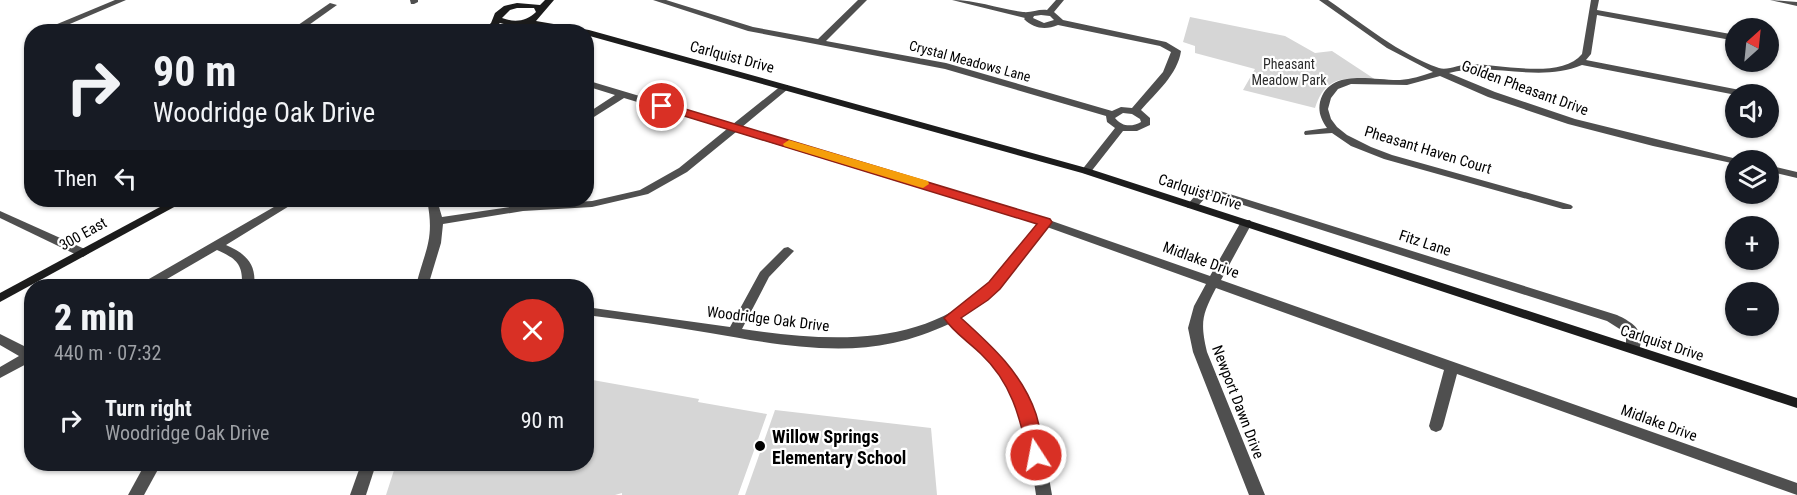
<!DOCTYPE html>
<meta charset="utf-8">
<style>
body{margin:0;font-family:"Roboto Condensed",sans-serif;background:#242831;color:#f1f3f6;height:100vh;display:flex;flex-direction:column;font-size:22px;white-space:nowrap}
*{box-sizing:border-box;margin:0}
p{font-size:20px;color:#9ea1a6}
.icon{flex:none;width:33px;height:33px;fill:none;stroke:currentColor;stroke-width:2;stroke-linecap:round;stroke-linejoin:round}
.map{position:relative;flex:1;overflow:hidden}
.panel{position:absolute;left:24px;top:279px;width:570px;height:192px;display:flex;flex-direction:column;background:#171b24;border-radius:24px;box-shadow:0 2px 4px #0004}
.panel>*{flex:none}
.banner{position:absolute;left:24px;top:24px;width:570px;height:183px;border-radius:24px;box-shadow:0 2px 4px #0004;background:#171b24;color:#f1f3f6;overflow:hidden}
.needle{width:39px;rotate:27deg}
.tools{position:absolute;left:1725px;top:18px;display:grid;gap:12px}
.tools a{display:grid;place-items:center;width:54px;height:54px;border-radius:50%;background:#171b24;box-shadow:0 2px 4px #0004;font-size:30px}
.pin{position:absolute;display:grid;place-items:center;width:51px;height:51px;color:#fff;margin:-26px;border:3px solid #fff;border-radius:50%;box-shadow:0 2px 6px #0007}
.me{position:absolute;width:66px;margin:-33px;rotate:349deg;stroke-linejoin:round;filter:drop-shadow(0 0 4px #0008)}
.turn{display:flex;align-items:center;gap:21px;height:126px;padding:0 30px;font-size:27px}
.turn .icon{width:78px;height:78px;stroke-width:2.5}
.turn b{display:block;font-size:42px;line-height:51px}
.then{display:flex;align-items:center;height:57px;padding:0 30px;background:#0003;gap:12px;font-size:22px}
.round{display:grid;place-items:center;flex:none;width:63px;height:63px;border-radius:32px;background:#242831}
.summary{display:flex;align-items:center;justify-content:space-between;height:102px;padding:0 30px}
h1{font-size:36px;font-weight:800;line-height:45px}
ul{padding:0;list-style:none}
li{display:flex;align-items:center;gap:18px;height:78px;padding:0 30px}
li div{flex:1}
li b{display:block;font-size:22px}
li em{font-style:normal}
.map>svg:first-child{display:block}
</style>
<div class="map">
<svg width="1797" height="495" viewBox="0 0 1797 495">
<rect width="100%" height="100%" fill="#fff"/>
<!-- green -->
<g fill="#d6d6d6">
<path d="M1190 17 1285 36 1315 53 1332 51 1376 80C1346 78 1326 74 1315 108L1243 90 1255 69 1195 53V46L1183 42Z"/>
<path d="M587 379 699 399 698 402 767 414 738 495H622V493L615 495H386L396 464H586Z"/>
<path d="M775 410 931 428 937 495H745Z"/>
</g>
<g fill="none" stroke-linecap="round" stroke-linejoin="round">
<!-- street -->
<g fill="#4f4f4f" fill-rule="evenodd">
<path d="M115 0H126L51 32H38Z"/>
<path d="M410 0H418V2L414 4H411Z"/>
<path d="M653 0H666L753 27 818 39 858 0H867L826 41 946 63 1112 111 1121 107 1132 108 1163 72 1171 52 1160 46 1058 25C1046 30 1034 29 1024 19L1025 18 952 0C977 0 999 9 1023 12 1031 13 1038 9 1047 10L1056 0H1064L1054 12 1063 20 1166 42 1181 51C1178 74 1155 94 1141 110L1150 118V125L1137 131H1123L1090 173 1086 174 1081 171 1115 128 1107 122 1106 116 945 69 748 31ZM1041 15 1050 16 1054 20 1044 23 1033 18 1034 16ZM1123 113 1132 114 1140 119 1141 122C1132 127 1122 127 1115 118Z"/>
<path d="M1319 0H1328C1363 24 1399 54 1439 68 1447 71 1461 64 1470 64 1500 64 1561 80 1582 54L1591 0H1599L1597 10 1736 35V41L1597 15 1591 54 1586 60 1745 91 1749 94 1736 95 1582 65C1539 83 1493 62 1449 73L1495 92 1575 119 1741 160H1736V164L1653 146 1568 124 1488 97 1440 76 1407 85 1351 84 1338 89 1331 98 1328 109 1331 119 1337 127 1347 135 1371 147 1392 155 1571 205 1573 207 1571 209H1563L1384 159 1351 146 1332 133 1305 135 1304 133 1305 131 1327 128C1321 119 1318 112 1320 102 1329 67 1375 81 1400 80 1411 79 1422 76 1433 72L1387 48Z"/>
<path d="M1770 0 1797 2V6Z"/>
<path d="M330 3 337 5 299 32H288Z"/>
<path d="M586 80 733 124 782 85H788V89L742 127 1049 220 1210 276 1242 220H1250L1252 223 1221 280 1797 483V495L1457 374 1443 426 1441 430 1436 432 1431 430 1429 426 1444 370 1216 288C1202 315 1200 322 1207 352L1265 495H1249L1193 352 1188 328 1194 306 1206 284 1047 227 1003 285 985 302 960 318C989 344 1019 371 1033 408 1043 436 1047 466 1052 495H1036C1031 462 1028 427 1013 396 999 367 973 345 949 324 931 332 913 339 893 343 834 356 768 343 710 333 669 326 628 320 586 315V307L730 327 760 272 784 248 788 247 794 251 769 277 742 329C826 341 919 349 986 287 1006 269 1021 245 1038 224L736 132 687 172 648 194 592 207 523 211 443 224 441 243 428 286H416C425 249 435 240 427 200H437L442 217 523 205 592 201 640 190 679 168 727 129 624 98 586 122V114L615 95 586 86Z"/>
<path d="M1768 165 1797 172V178L1768 171Z"/>
<path d="M1204 189 1220 191 1617 315C1634 323 1647 332 1638 352H1628L1626 349V333L1607 321 1215 196H1207L1196 208H1188L1186 206 1188 204 1200 190Z"/>
<path d="M286 200H299L226 245C245 253 257 264 254 286H242C243 264 237 259 217 250L155 286H140L142 283Z"/>
<path d="M0 211 87 250 89 253 83 257 79 256 0 218Z"/>
<path d="M0 334 32 350V361L0 378V367L19 356 0 345Z"/>
<path d="M145 464H161L144 495H128Z"/>
<path d="M361 464H376L366 495H350Z"/>
</g>
<!-- secondary -->
<g fill="#1c1c1c" fill-rule="evenodd">
<path d="M545 0H554L536 21 589 30 1090 169 1797 398V408L1082 173 586 35V32C566 32 548 26 528 25 518 24 510 26 500 23L490 32H480L491 23 495 13 504 6 517 3 540 5ZM517 8H534L536 12C527 21 515 23 502 18L510 10Z"/>
<path d="M173 200H187L0 302V293Z"/>
</g>
</g>
<!-- route -->
<path fill="#d93025" stroke="#8d1f18" stroke-width="1.5" d="M662 102 1050 219 1052 222 1050 225 1000 289 988 300 961 318C992 346 1022 373 1036 414 1040 427 1042 442 1045 455L1042 460 1036 462 1030 460 1028 455C1020 417 1011 382 981 354 969 342 953 332 944 318L989 282 1037 224 658 108V103Z"/>
<!-- slow -->
<path fill="#f59e0b" d="M789 140 928 181 929 184 923 188 919 187 784 146 783 144Z"/>
<!-- markers -->
<circle fill="#000" stroke="#fff" stroke-width="2" cx="760" cy="446" r="6"/>
<g text-anchor="middle" dominant-baseline="central" stroke-width="4.5" stroke-linejoin="round" paint-order="stroke">
<!-- far-street labels -->
<g font-size="14" fill="#000" stroke="#fff">
<text transform="translate(970 61) rotate(15)">Crystal Meadows Lane</text>
</g>
<!-- far-park labels -->
<g font-size="14" fill="#2d2d2d" stroke="#fff">
<text x="1289" y="64">Pheasant<tspan x="1289" dy="16">Meadow Park</tspan></text>
</g>
<!-- street labels -->
<g font-size="15" fill="#000" stroke="#fff">
<text transform="translate(732 57) rotate(15)">Carlquist Drive</text>
<text transform="translate(1525 88) rotate(20)">Golden Pheasant Drive</text>
<text transform="translate(1428 150) rotate(17)">Pheasant Haven Court</text>
<text transform="translate(1200 192) rotate(18)">Carlquist Drive</text>
<text transform="translate(83 234) rotate(-29)">300 East</text>
<text transform="translate(1425 243) rotate(18)">Fitz Lane</text>
<text transform="translate(1201 260) rotate(20)">Midlake Drive</text>
<text transform="translate(768 319) rotate(7)">Woodridge Oak Drive</text>
<text transform="translate(1662 343) rotate(18)">Carlquist Drive</text>
<text transform="translate(1238 402) rotate(69)">Newport Dawn Drive</text>
<text transform="translate(1659 423) rotate(20)">Midlake Drive</text>
</g>
<!-- near-poi labels -->
<g font-size="18" font-weight="bold" fill="#000" stroke="#fff" text-anchor="start">
<text x="772" y="436">Willow Springs<tspan x="772" dy="21">Elementary School</tspan></text>
</g>
</g>
</svg>
<div class="tools">
<a><svg class="needle" viewBox="-14 -14 28 28"><path d="M0-13l5 13h-10z" fill="#e53935"/><path d="M0 13l5-13h-10z" fill="#9ea1a6"/></svg></a>
<a><svg class="icon" aria-label="sound" viewBox="0 0 24 24"><path d="M4 9h4l5-4v14l-5-4H4zM17 9q2 3 0 6"/></svg></a>
<a><svg class="icon" aria-label="layers" viewBox="0 0 24 24"><path d="M12 4l9 5-9 5-9-5zM3 14l9 5 9-5"/></svg></a>
<a>+</a>
<a>−</a>
</div>
<div class="pin" style="left:662px;top:106px;background:#d93025"><svg class="icon" aria-label="arrive" viewBox="0 0 24 24"><path d="M6 21V4h12l-3 4 3 4H6"/></svg></div>
<svg class="me" style="left:1036px;top:455px" viewBox="-20 -20 40 40"><circle r="17" fill="#d93025" stroke="#fff" stroke-width="3"/><path d="M0-11L8 9 0 5-8 9z" fill="#fff"/></svg>
<div class="banner">
<div class="turn"><svg class="icon" aria-label="right" viewBox="0 0 24 24"><path d="M7 20v-9h11M14 6l5 5-5 5"/></svg><div><b>90 m</b>Woodridge Oak Drive</div></div>
<div class="then">Then<svg class="icon" aria-label="left" viewBox="0 0 24 24"><path d="M17 20v-9H6M10 6l-5 5 5 5"/></svg></div>
</div>
<section class="panel">
<div class="summary"><div><h1>2 min</h1><p>440 m · 07:32</p></div><a class="round" style="background:#d93025;color:#fff"><svg class="icon" aria-label="close" viewBox="0 0 24 24"><path d="M6 6l12 12M18 6L6 18"/></svg></a></div>
<ul>
<li><svg class="icon" aria-label="right" viewBox="0 0 24 24"><path d="M7 20v-9h11M14 6l5 5-5 5"/></svg><div><b>Turn right</b><p>Woodridge Oak Drive</p></div><em>90 m</em></li>
</ul>
</section>
</div>
